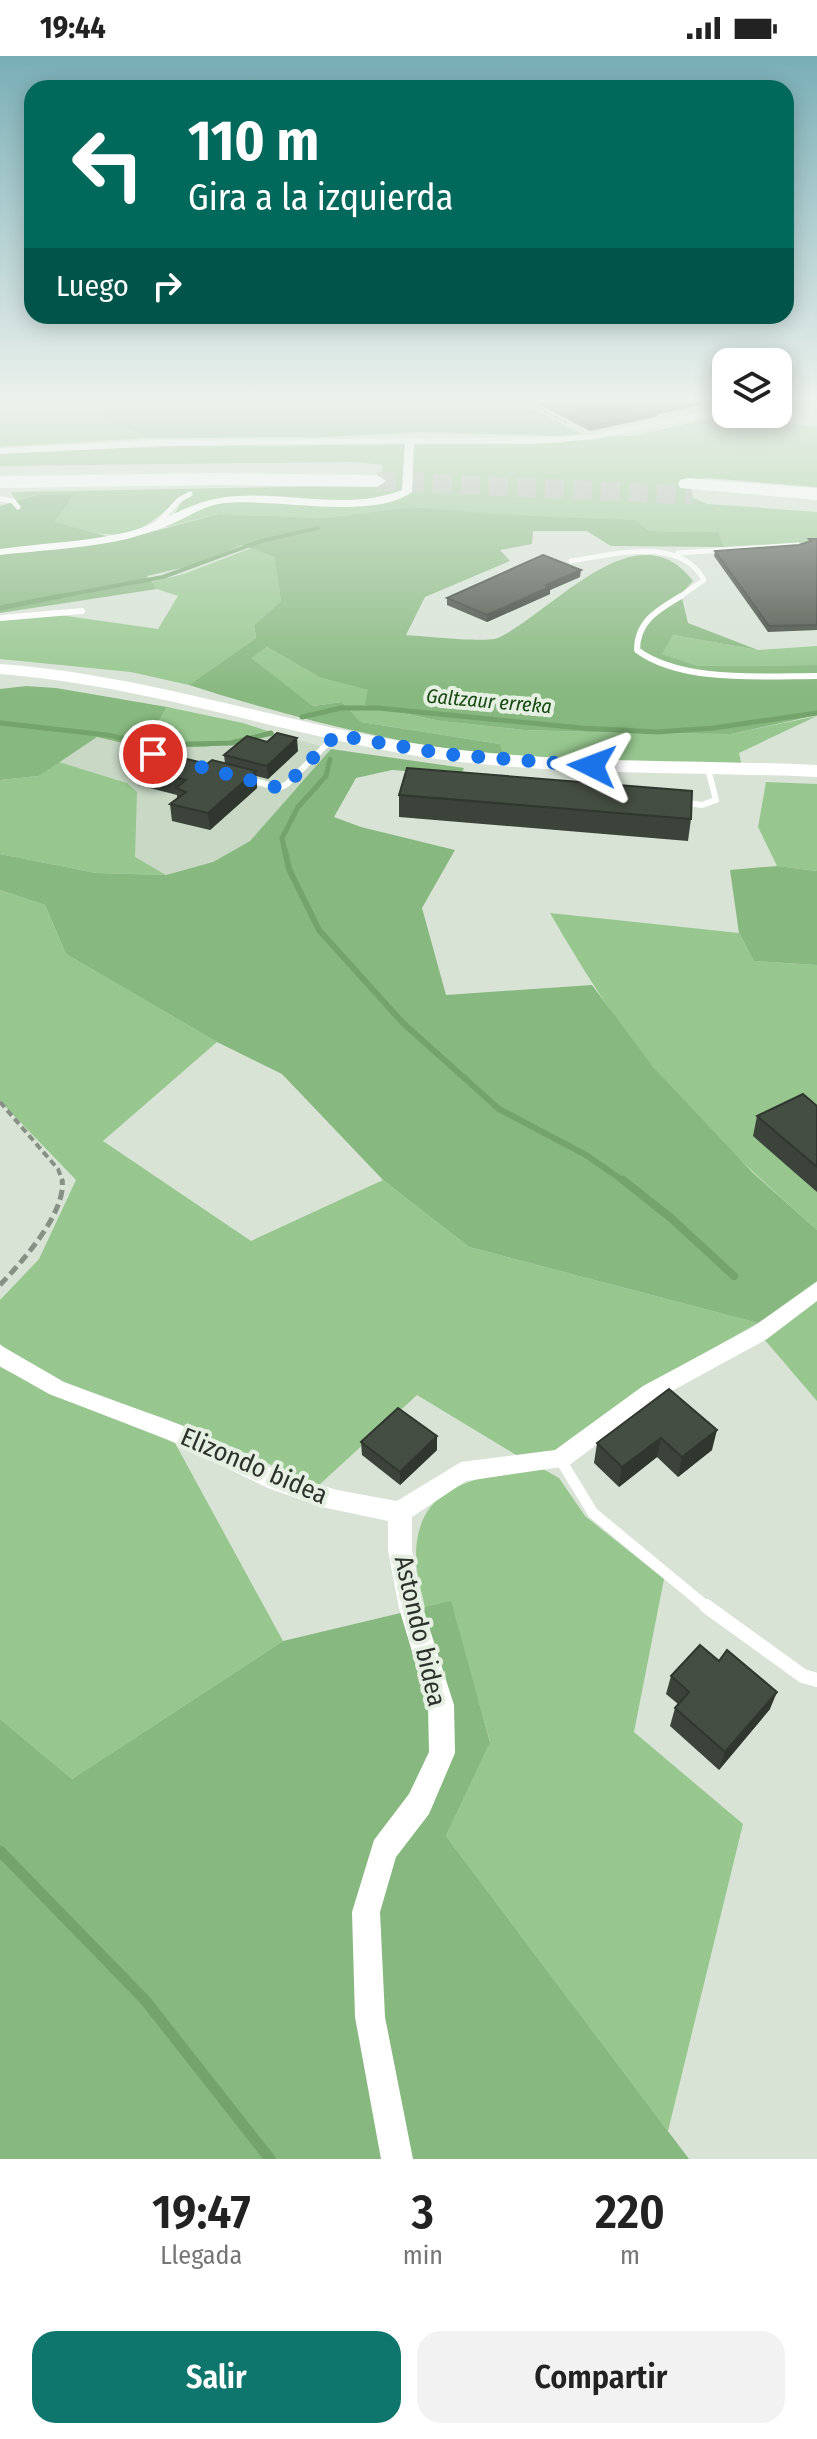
<!DOCTYPE html>
<html lang="es">
<style>
body{margin:0;font-family:"Fira Sans Condensed",sans-serif;background:#f2f2f2;color:#222;height:100vh;display:flex;flex-direction:column;font-size:30px;white-space:nowrap}
*{box-sizing:border-box;margin:0}
p{font-size:26px;color:#767676}
.icon{flex:none;width:44px;height:44px;fill:none;stroke:currentColor;stroke-width:2;stroke-linecap:round;stroke-linejoin:round}
.map{position:relative;height:2103px;overflow:hidden}
.panel{display:flex;flex-direction:column;background:#fff;flex:1}
.panel>*{flex:none}
.top-card{position:absolute;left:24px;top:24px;width:770px;height:244px;border-radius:24px;box-shadow:0 4px 20px #0003;background:#00695c;color:#fff;overflow:hidden}
.controls{position:absolute;left:712px;top:292px;display:grid;gap:16px}
.controls a{display:grid;place-items:center;width:80px;height:80px;border-radius:16px;background:#fff;box-shadow:0 4px 20px #0003;font-size:40px}
.pin{position:absolute;display:grid;place-items:center;width:68px;height:68px;color:#fff;margin:-34px;border:4px solid #fff;border-radius:50%;box-shadow:0 2px 8px #0007}
.me{position:absolute;width:88px;margin:-44px;rotate:273deg;stroke-linejoin:round;filter:drop-shadow(0 0 6px #0008)}
.turn{display:flex;align-items:center;gap:28px;height:168px;padding:0 32px;font-size:36px}
.turn .icon{width:104px;height:104px;stroke-width:2.5}
.turn b{display:block;font-size:56px;line-height:68px}
.then{display:flex;align-items:center;height:76px;padding:0 32px;background:#0003;gap:16px;font-size:30px}
.eta{display:flex;justify-content:space-evenly;align-items:center;height:136px;text-align:center}
.eta b{font-size:48px;font-weight:600;line-height:56px}
.action{display:flex;gap:16px;margin-top:auto;padding:16px 32px}
.action a{flex:1;height:92px;border-radius:24px;background:#0f766e;color:#fff;font-size:32px;font-weight:600;line-height:92px;text-align:center}
.action a+a{background:#f2f2f2;color:#222}
.status{display:flex;justify-content:space-between;align-items:center;height:56px;padding:0 40px;background:#fff;direction:ltr}
.status svg{height:22px;fill:currentColor}
.map>svg:first-child{display:block}
</style>
<div class="status"><b>19:44</b><svg viewBox="0 0 49 12"><path d="M0 12V9h3v3zM5 12V6h3v6zM10 12V3h3v9zM15 12V0h3v12zM26 1h20v11H26zM47 4h2v5h-2z"/></svg></div>
<div class="map">
<svg width="817" height="2103" viewBox="0 0 817 2103">
<rect width="100%" height="100%" fill="#d8e3d6"/>
<!-- built -->
<path fill="#c8d8c5" d="M280 679 331 693 250 785 213 806 166 819 135 802 127 727 59 706 97 681 143 692 207 691Z"/>
<!-- green -->
<g fill="#97c78f">
<path d="M0 345H65L148 382 0 391Z"/>
<path d="M729 358H757L804 370H817V431L708 422 689 424 693 442 708 448 817 456V486L724 491 719 476 649 475 411 451 323 462 219 458 166 471 183 444 178 443C131 489 114 483 55 466L73 438 37 439 16 445 11 436 382 429V409L355 406 0 410V399L15 396 175 390 560 387 587 381 635 380Z"/>
<path d="M251 492 274 501 281 545 254 569 256 582 189 629 131 616 0 603V565L60 559 158 573 178 540 157 533 151 526 184 518Z"/>
<path d="M673 579 758 594 817 590V609L698 610 661 598Z"/>
<path d="M267 591 321 622 369 634 364 649 441 665 524 674 621 677 731 678 817 660 739 697 742 710 505 701 500 688 361 666 342 646 313 650 250 602Z"/>
<path d="M167 651 243 667 280 679 206 691 143 692Z"/>
<path d="M59 706 127 727 137 736 135 801 166 819 96 817 0 798V724L39 720Z"/>
<path d="M766 726 817 728V815L777 810 758 771Z"/>
<path d="M0 834 45 849 66 898 217 986 103 1085 251 1185 383 1124 469 1191 758 1267 642 1332 556 1395 518 1400 417 1339 318 1430C268 1408 218 1383 166 1363 110 1342 46 1329 0 1288V1244L39 1203 76 1124 0 1045Z"/>
<path d="M550 857 739 877 754 905 817 909V1174C760 1123 701 1070 652 1010 613 962 581 911 550 857Z"/>
<path d="M817 1244V1345L764 1283Z"/>
<path d="M0 1311 54 1339 175 1387 283 1585 72 1723 0 1663Z"/>
<path d="M543 1413 559 1422 585 1460 664 1523 634 1676 743 1768 668 2075 446 1780 490 1685 450 1546 425 1552C422 1536 416 1518 416 1502 415 1424 483 1420 543 1413Z"/>
</g>
<!-- forest -->
<g fill="#87b87f">
<path d="M65 345H531L527 349 587 381 424 376 326 381 148 382Z"/>
<path d="M74 438 55 466 121 484 219 458 323 462 411 451 508 459 635 464 649 475 719 476 724 491 611 490 587 475H533L532 488 500 494 510 505 425 541 406 579C423 580 486 587 498 582 553 556 637 451 693 525L681 538 688 567 758 594 673 579 662 598 698 610 817 609V659L731 678 621 677 524 674 441 665 364 649 368 634 321 622 267 591 251 602 313 650 342 646 361 666 500 688 505 701C396 688 292 662 189 629L256 582 254 569 281 545 274 501 242 489 194 509 147 520 157 533 0 557V450L37 439Z"/>
<path d="M26 630 56 632 167 651 143 692 97 681 39 720 0 724V633Z"/>
<path d="M331 693 464 712 461 719 392 714 356 722 334 761 361 771 455 794 422 852 446 939 592 929 653 1011 752 1116 817 1174V1225L758 1267 469 1191 383 1124 282 1018 217 986 66 898 45 849 0 834V798L96 817 166 819 213 806 250 785Z"/>
<path d="M777 810 817 815V909L754 905 739 877 730 814Z"/>
<path d="M451 1545 490 1686 446 1780 689 2103H0V1663L72 1723 283 1585Z"/>
</g>
<g fill="none" stroke-linecap="round" stroke-linejoin="round">
<!-- stream-far4 -->
<path stroke="#74a46c" stroke-width="4" d="M51 542 163 521 261 485 318 472"/>
<!-- stream-far3 -->
<g stroke="#74a46c" stroke-width="5">
<path d="M0 552 61 540"/>
<path d="M302 661 341 652H378L582 672 657 676 713 672 817 657"/>
<path d="M0 667 107 679 157 689 231 687 271 677"/>
<path d="M285 797 282 782 298 751 326 720 330 703"/>
</g>
<!-- stream-far2 -->
<path stroke="#74a46c" stroke-width="6" d="M285 795 289 813 319 874 403 967 499 1053 586 1099 625 1126"/>
<!-- stream-far1 -->
<path stroke="#74a46c" stroke-width="8" d="M623 1124 671 1162 734 1220"/>
<!-- stream -->
<path stroke="#74a46c" stroke-width="11" d="M0 1795 145 1944 270 2103"/>
<!-- highway-tunnel -->
<path stroke="#b6bfb4" stroke-width="19" stroke-dasharray="19 9" stroke-linecap="butt" d="M377 425 692 439"/>
<!-- path-far2 -->
<path stroke="#889086" stroke-width="2" stroke-dasharray="4 2" stroke-linecap="butt" d="M540 345 534 350 567 367"/>
<!-- path-far1 -->
<path stroke="#889086" stroke-width="4" stroke-dasharray="7 4" stroke-linecap="butt" d="M0 1046 58 1113 63 1126"/>
<!-- path -->
<path stroke="#889086" stroke-width="5" stroke-dasharray="10 5" stroke-linecap="butt" d="M0 1229C21 1207 67 1156 62 1124"/>
<!-- lane-far3 -->
<g stroke="#fff" stroke-width="5">
<path d="M592 381 726 354"/>
<path d="M0 443 13 445 18 451"/>
<path d="M155 470 179 444 190 438"/>
<path d="M678 497 798 489"/>
<path d="M571 505C612 499 680 479 704 524L678 542"/>
</g>
<!-- lane-far2 -->
<g stroke="#fff" stroke-width="6">
<path d="M681 540C658 554 637 565 637 594 681 627 763 620 817 620"/>
<path d="M0 562 82 555"/>
<path d="M247 723 279 732 287 728 336 679"/>
<path d="M681 746 702 749 716 744 708 713"/>
</g>
<!-- lane-far1 -->
<path stroke="#fff" stroke-width="11" d="M560 1403 593 1457 708 1552"/>
<!-- lane -->
<path stroke="#fff" stroke-width="14" d="M706 1550 803 1620 817 1624"/>
<!-- street -->
<g fill="#fff" fill-rule="evenodd">
<path d="M592 378 595 383 530 388 414 387 412 436C372 465 276 442 225 447 203 449 188 462 169 469 158 474 145 477 134 481 95 492 41 494 0 499V493C42 487 87 486 128 476 160 468 187 447 220 442 280 432 344 457 402 434L405 387 160 390 0 398V392L160 384 530 382Z"/>
<path d="M817 1226V1245L767 1283 659 1342 568 1410 466 1425 412 1461V1494L423 1552 454 1649 455 1697 429 1758 396 1801 380 1856 385 1961 413 2103H381L355 1961 352 1856 374 1784 409 1738 429 1696 428 1649 399 1552 388 1494V1465L322 1451 268 1432 167 1383 49 1338 0 1310V1289L64 1326 183 1370 284 1418 337 1434 397 1445 461 1406 555 1394 643 1330 753 1271Z"/>
</g>
<!-- secondary -->
<path fill="#fff" fill-rule="evenodd" d="M0 608C141 618 272 664 411 687 545 709 682 703 817 709V721C682 715 545 721 411 699 272 675 142 629 0 618Z"/>
<!-- highway -->
<g fill="#fff" fill-rule="evenodd">
<path d="M215 417 377 419 386 425 377 431 215 429 0 432V420Z"/>
<path d="M687 422 817 432V444L680 432 678 428 680 424Z"/>
</g>
</g>
<!-- wall -->
<g fill="#3b433a">
<path d="M541 345H703H701L700 349 658 358V360L590 375 540 349Z"/>
<path d="M809 483H817V574L768 576 714 500 715 495 799 489 809 486Z"/>
<path d="M580 521 550 534V538L487 566 447 549V542Z"/>
<path d="M298 695 268 723 256 720 257 732 210 774 172 765 170 748 177 742V739L138 729 135 712 225 707 224 699Z"/>
<path d="M399 739 691 763 688 785 399 761Z"/>
<path d="M817 1050V1136L753 1080 757 1060Z"/>
<path d="M669 1333 712 1394 678 1421 657 1401 619 1431 594 1407 597 1387Z"/>
<path d="M361 1386 437 1394 400 1429 362 1399Z"/>
<path d="M671 1620 770 1653 719 1714 670 1670 675 1652 678 1648 666 1638Z"/>
</g>
<!-- shaded-wall -->
<g fill="#30372f">
<path d="M695 345H703H701L700 349 658 358V360L590 375 591 370Z"/>
<path d="M581 514 580 521 550 534V538L487 566V559L546 529Z"/>
<path d="M297 682 298 695 268 723 267 710Z"/>
<path d="M256 715 257 732 210 774 208 757Z"/>
<path d="M717 1374 712 1394 678 1421 682 1401Z"/>
<path d="M437 1380V1394L400 1429V1416Z"/>
<path d="M661 1382 657 1401 619 1431 622 1411Z"/>
<path d="M777 1636 770 1653 719 1714 725 1696Z"/>
</g>
<!-- building -->
<g fill="#454e43" stroke="#30372f" stroke-width="2">
<path d="M542 345H699L655 354 658 355 591 370Z"/>
<path d="M809 483H817V569L769 570 715 495 799 489 811 485Z"/>
<path d="M543 499 581 514 546 529 550 531 487 559 447 542Z"/>
<path d="M277 677 297 682 267 710 224 699 247 680 267 686Z"/>
<path d="M154 695 207 708 212 704 256 715 208 757 170 748 186 736 176 732 186 724 135 712Z"/>
<path d="M407 712 692 735 691 763 399 739Z"/>
<path d="M803 1038 817 1050V1111L757 1060Z"/>
<path d="M669 1333 717 1374 682 1401 661 1382 622 1411 597 1387Z"/>
<path d="M398 1352 437 1380 400 1416 361 1386Z"/>
<path d="M700 1589 719 1605 727 1594 777 1636 725 1696 675 1652 689 1636 671 1620Z"/>
</g>
<!-- sky -->
<linearGradient id="sky" x2="0" y2="1"><stop stop-color="#79aeb6"/><stop offset="0.54" stop-color="#edf2ed"/><stop offset="1" stop-color="#edf2ed" stop-opacity="0"/></linearGradient>
<rect width="817" height="639" fill="url(#sky)"/>
<g fill="none" stroke-linecap="round" stroke-linejoin="round">
<!-- route -->
<path stroke="#1a73e8" stroke-width="14" stroke-dasharray="0 25.2" d="M153 698 279 732 287 728 336 679 445 698 592 710"/>
</g>
<g text-anchor="middle" dominant-baseline="central" stroke-width="8" stroke-linejoin="round" paint-order="stroke">
<!-- far-water labels -->
<g font-size="20" font-style="italic" fill="#194a12" stroke="#e5f0e3">
<text transform="translate(489 645) rotate(5)">Galtzaur erreka</text>
</g>
<!-- near-street labels -->
<g font-size="26" fill="#2d312c" stroke="#e5f0e3">
<text transform="translate(254 1410) rotate(23)">Elizondo bidea</text>
<text transform="translate(420 1575) rotate(77)">Astondo bidea</text>
</g>
</g>
</svg>
<div class="controls">
<a><svg class="icon" aria-label="layers" viewBox="0 0 24 24"><path d="M12 4l9 5-9 5-9-5zM3 14l9 5 9-5"/></svg></a>
</div>
<div class="pin" style="left:153px;top:698px;background:#d93025"><svg class="icon" aria-label="arrive" viewBox="0 0 24 24"><path d="M6 21V4h12l-3 4 3 4H6"/></svg></div>
<svg class="me" style="left:592px;top:710px" viewBox="-20 -20 40 40"><path d="M0-17L14 15 0 8-14 15z" fill="#1a73e8" stroke="#fff" stroke-width="4"/></svg>
<div class="top-card">
<div class="turn"><svg class="icon" aria-label="left" viewBox="0 0 24 24"><path d="M17 20v-9H6M10 6l-5 5 5 5"/></svg><div><b>110 m</b>Gira a la izquierda</div></div>
<div class="then">Luego<svg class="icon" aria-label="right" viewBox="0 0 24 24"><path d="M7 20v-9h11M14 6l5 5-5 5"/></svg></div>
</div>
</div>
<section class="panel">
<div class="eta">
<div><b>19:47</b><p>Llegada</p></div>
<div><b>3</b><p>min</p></div>
<div><b>220</b><p>m</p></div>
</div>
<div class="action"><a>Salir</a><a>Compartir</a></div>
</section>
